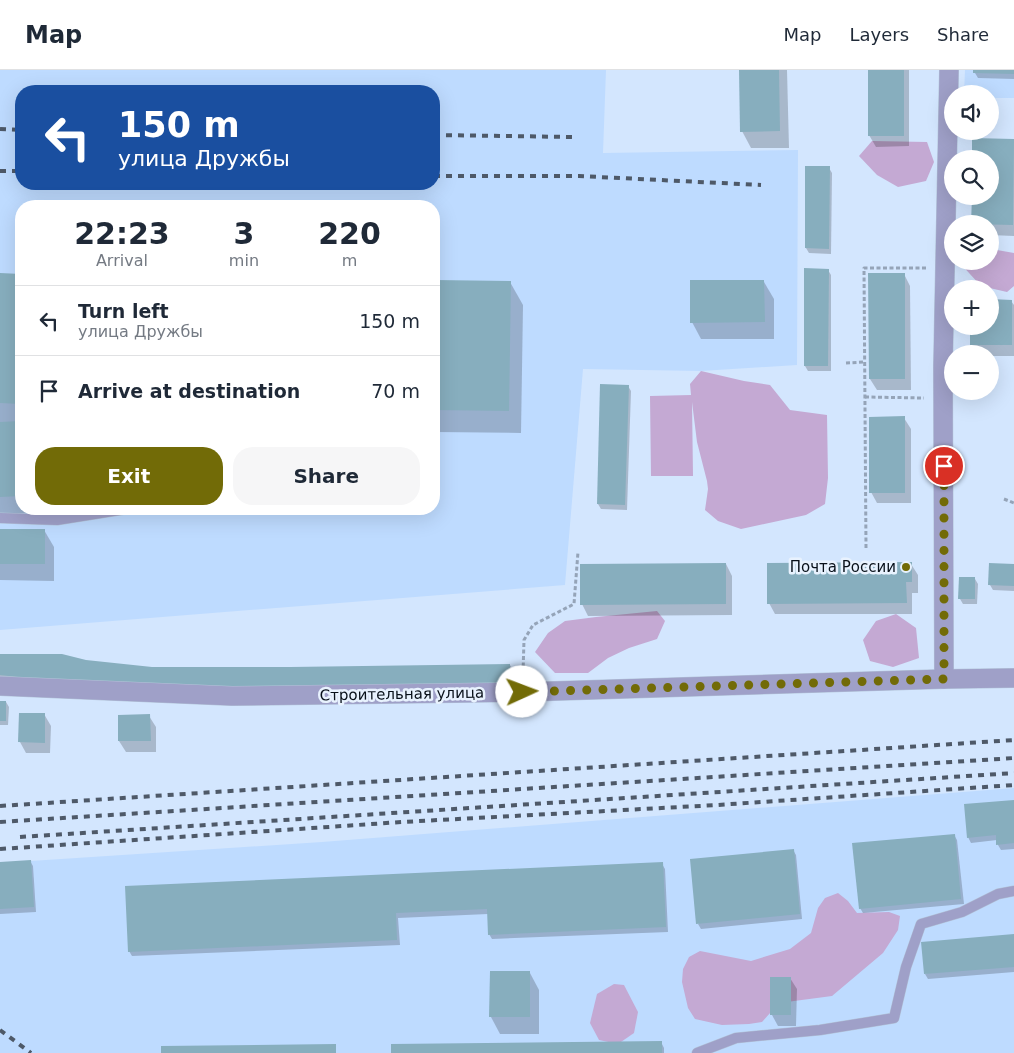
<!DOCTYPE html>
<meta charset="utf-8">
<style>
body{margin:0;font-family:"DejaVu Sans",sans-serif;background:#f6f6f7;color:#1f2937;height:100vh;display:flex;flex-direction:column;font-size:19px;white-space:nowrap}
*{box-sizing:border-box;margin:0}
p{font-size:16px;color:#747a83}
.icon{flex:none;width:28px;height:28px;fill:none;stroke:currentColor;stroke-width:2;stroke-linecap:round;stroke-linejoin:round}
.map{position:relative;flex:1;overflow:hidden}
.sheet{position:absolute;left:15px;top:130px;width:425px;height:315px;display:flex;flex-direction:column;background:#fff;border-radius:20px;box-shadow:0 5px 20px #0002}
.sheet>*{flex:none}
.hud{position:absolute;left:15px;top:15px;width:425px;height:105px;border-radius:20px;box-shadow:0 5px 20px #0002;background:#1a4fa0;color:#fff;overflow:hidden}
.tools{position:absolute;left:944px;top:15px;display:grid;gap:10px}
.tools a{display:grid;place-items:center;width:55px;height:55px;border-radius:50%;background:#fff;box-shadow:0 5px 20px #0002;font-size:25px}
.pin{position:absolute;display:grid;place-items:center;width:42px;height:42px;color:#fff;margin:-21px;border:2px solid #fff;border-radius:50%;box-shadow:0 1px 5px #0007}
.me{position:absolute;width:55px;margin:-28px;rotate:88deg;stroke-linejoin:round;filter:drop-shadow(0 0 4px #0008)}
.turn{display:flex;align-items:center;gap:18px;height:105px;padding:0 20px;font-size:22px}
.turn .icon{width:65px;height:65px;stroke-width:2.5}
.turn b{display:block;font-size:35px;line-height:42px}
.eta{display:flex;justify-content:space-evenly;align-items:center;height:85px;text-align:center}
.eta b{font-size:30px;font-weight:800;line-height:35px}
.action{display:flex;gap:10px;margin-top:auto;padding:10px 20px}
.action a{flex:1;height:58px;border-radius:20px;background:#726b07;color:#fff;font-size:20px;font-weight:800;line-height:58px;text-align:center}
.action a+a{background:#f6f6f7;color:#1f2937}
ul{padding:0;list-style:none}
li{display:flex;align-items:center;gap:15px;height:70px;padding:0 20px;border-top:1px solid #e0e1e3}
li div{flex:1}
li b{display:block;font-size:19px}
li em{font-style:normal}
header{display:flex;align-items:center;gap:30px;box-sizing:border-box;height:70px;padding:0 25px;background:#fff;border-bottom:1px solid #e0e1e3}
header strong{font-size:24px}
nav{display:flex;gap:28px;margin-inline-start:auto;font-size:18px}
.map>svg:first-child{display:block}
</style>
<header>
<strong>Map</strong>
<nav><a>Map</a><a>Layers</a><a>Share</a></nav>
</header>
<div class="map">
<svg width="1014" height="983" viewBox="0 0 1014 983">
<rect width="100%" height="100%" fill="#d3e6fe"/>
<!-- built -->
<g fill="#bedbff" fill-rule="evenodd">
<path d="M0 0H606L603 83 798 80 797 295 701 301 583 299 565 515 0 560ZM21 21H434V114H21ZM21 136H434V439H21Z"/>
<path d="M965 0H1014V28H990V24H964Z"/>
<path d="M1014 718V983H0V793L322 772Z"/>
</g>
<!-- green -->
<g fill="#c4a9d3">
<path d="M872 71 927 72 934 92 926 111 898 117 877 105 859 86Z"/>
<path d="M990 180H997L1014 183V216L1007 222 981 216 958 191H990Z"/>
<path d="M701 301 744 311 770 315 790 340 827 345 828 408 825 434 806 445 741 459 718 451 705 440 708 419 707 411 697 372 692 332 693 406H651L650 326 691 325 690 314Z"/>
<path d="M657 541 665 551 657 569 629 578 608 588 588 603H555L535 582 548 563 565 551 596 547Z"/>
<path d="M896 544 916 558 919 588 893 597 870 591 863 570 876 551Z"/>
<path d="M838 823 848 831 857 843 889 842 900 846 898 860 883 883 832 926 779 933 762 952 749 954 722 955 695 949 688 938 682 912 683 899 689 887 700 881 751 891 790 879 811 863 818 838 825 828Z"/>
<path d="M614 914 624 915 638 942 634 963 618 974 599 970 590 953 597 924Z"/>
</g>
<!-- shadow -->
<g fill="#0003">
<path d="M741 0H787L789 78H751L742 61Z"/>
<path d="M869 0H909V76L876 77 869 65Z"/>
<path d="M975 0H1014V9L978 8 975 3Z"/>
<path d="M1014 70V166L990 165V126Z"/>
<path d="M806 97 829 98 832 103 831 184 809 183 806 178Z"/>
<path d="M828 200 831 205V301H808L805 296Z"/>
<path d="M904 204 910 216 911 320H877L870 309Z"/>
<path d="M0 205H21V439H38V443L0 444Z"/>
<path d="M434 211 510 212 523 235 521 363 434 362Z"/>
<path d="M764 212 774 229V269H701L692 252Z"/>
<path d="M990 231H1011L1014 235V286H990V284H977L971 274 990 256Z"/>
<path d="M628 316 631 321 627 440 601 439 598 434Z"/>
<path d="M904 348 911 359V433H877L871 422Z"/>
<path d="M0 460H44L54 477V511L0 510Z"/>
<path d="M726 494 732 506V545L588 546 582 534Z"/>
<path d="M911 494 918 505V523H912V544H775L769 533Z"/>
<path d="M1014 495V521L993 520 990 515Z"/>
<path d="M960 509H975L978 514 977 534H963L960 529Z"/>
<path d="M0 585 152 598H290L510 595 513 600 512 622 0 610Z"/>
<path d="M0 632H6L9 637 8 655H0Z"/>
<path d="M44 644 51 656 50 683H26L20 672Z"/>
<path d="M149 646 156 657V682H126L119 671Z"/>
<path d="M1014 731V779L1001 780 998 775 997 770 971 773 968 767Z"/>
<path d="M954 765 957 770 964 834 863 843 860 838Z"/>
<path d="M793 780 796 785 802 849 701 859 698 854Z"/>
<path d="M30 791 33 796 36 842 0 844V793Z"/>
<path d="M662 794 665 799 668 862 492 869 489 864 488 844 398 848 400 875 132 886 129 881Z"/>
<path d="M1014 865V902L928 909 925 904Z"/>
<path d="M530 903 539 920V964H500L491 947Z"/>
<path d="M790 908 797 919 796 956H778L772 945Z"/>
<path d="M661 972 664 978V983H393Z"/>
</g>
<!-- building -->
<g fill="#87aebe">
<path d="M739 0H779L780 61 740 62Z"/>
<rect x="868" y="0" width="36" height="66"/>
<path d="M973 0H1014V4L973 3Z"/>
<path d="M972 68 1014 69 1013 155 971 154 972 126H990V89H972Z"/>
<path d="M805 96H830L829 179 805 178Z"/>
<path d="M804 198 829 199 828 296H804Z"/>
<path d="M0 203 21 204V334L0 333Z"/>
<path d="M868 203H905V309H869Z"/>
<path d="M434 210 511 211 509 341 434 340Z"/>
<path d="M690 210H764L765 252 690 253Z"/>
<path d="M990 229 1012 230V275H970V256H990Z"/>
<path d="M600 314 629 315 625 435 597 434Z"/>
<path d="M905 346V423H869V347Z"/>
<path d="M21 351V426L0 427V352Z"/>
<rect x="0" y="459" width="45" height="35"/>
<path d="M912 492V512H906L907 533 767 534V493Z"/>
<path d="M726 493V534L580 535V494Z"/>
<path d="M989 493 1014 494V516L988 515Z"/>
<path d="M959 507H975V529H958Z"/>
<path d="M0 584H62L86 590 152 597H290L510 594V617L116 618 0 605Z"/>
<rect x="0" y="631" width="6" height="20"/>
<path d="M19 643H45V673L18 672Z"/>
<path d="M150 644 151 671H118V645Z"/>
<path d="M1014 730V773L996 775V765L967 768 964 734Z"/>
<path d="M955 764 961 829 859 839 852 773Z"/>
<path d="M794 779 800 844 696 854 690 789Z"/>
<path d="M31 790 34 837 0 839V792Z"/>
<path d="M663 792 666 857 488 865 487 839 396 843 397 870 128 882 125 816Z"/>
<path d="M1014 864V897L924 904 921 872Z"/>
<path d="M490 901H530V947H489Z"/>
<rect x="770" y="907" width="21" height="38"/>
<path d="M662 971V983H391V974Z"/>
<path d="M336 974V983H161V976Z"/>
</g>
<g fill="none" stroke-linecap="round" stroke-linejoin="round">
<defs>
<g id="service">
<path d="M0 448 57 450 126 439"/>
<path d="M697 983 736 968 820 960 894 948 906 897 921 854 962 842 998 824 1014 821"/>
</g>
<g id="minor">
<path d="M944 609 943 296 949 0"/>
<path d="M0 616 232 626 522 622 944 609 1014 608"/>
</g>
</defs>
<!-- service casing -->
<use href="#service" stroke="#b3c4d9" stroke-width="11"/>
<!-- minor casing -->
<use href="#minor" stroke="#b3c4d9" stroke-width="20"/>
<!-- path -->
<g stroke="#95a4b8" stroke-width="3" stroke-dasharray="4 2.5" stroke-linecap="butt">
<path d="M846 293 865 292"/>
<path d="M865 327 924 328"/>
<path d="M1004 429 1014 433"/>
<path d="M866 478 864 198H926"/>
<path d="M523 603 524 570 533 555 574 534 578 482"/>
</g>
<!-- service -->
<use href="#service" stroke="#9fa0c8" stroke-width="10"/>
<!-- minor -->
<use href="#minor" stroke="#9fa0c8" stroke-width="19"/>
<!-- rail -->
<g stroke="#4e5968" stroke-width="4" stroke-dasharray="6 6" stroke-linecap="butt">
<path d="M0 59 21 60"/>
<path d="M434 65 574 67"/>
<path d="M0 101H21"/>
<path d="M434 106H579L761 115"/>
<path d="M0 736 1014 670"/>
<path d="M0 752 1014 688"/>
<path d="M20 767 1014 703"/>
<path d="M0 779 402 752 717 735 1014 715"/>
<path d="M0 960 31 983"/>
</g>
</g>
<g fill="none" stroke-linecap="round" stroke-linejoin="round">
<!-- route -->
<path stroke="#726b07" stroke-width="9" stroke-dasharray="0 16.2" d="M522 622 944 609V396"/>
</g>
<!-- markers -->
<circle fill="#726b07" stroke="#e8f2fe" stroke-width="2" cx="906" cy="497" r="5"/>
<g text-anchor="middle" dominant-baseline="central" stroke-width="5" stroke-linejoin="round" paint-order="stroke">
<!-- poi labels -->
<g font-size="15" fill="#081019" stroke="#e8f2fe" text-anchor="end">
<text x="896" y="497">Почта России</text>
</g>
<!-- street labels -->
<g font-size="15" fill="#081019" stroke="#e8f2fe">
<text transform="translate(402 624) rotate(-1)">Строительная улица</text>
</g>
</g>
</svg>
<div class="tools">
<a><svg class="icon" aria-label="sound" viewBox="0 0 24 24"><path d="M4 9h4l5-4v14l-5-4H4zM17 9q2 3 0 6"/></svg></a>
<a><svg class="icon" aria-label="search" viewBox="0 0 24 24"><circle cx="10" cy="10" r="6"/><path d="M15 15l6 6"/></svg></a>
<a><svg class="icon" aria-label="layers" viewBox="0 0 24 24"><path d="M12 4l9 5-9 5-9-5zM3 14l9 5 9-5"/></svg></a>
<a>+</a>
<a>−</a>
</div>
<div class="pin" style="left:944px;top:396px;background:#d93025"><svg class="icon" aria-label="arrive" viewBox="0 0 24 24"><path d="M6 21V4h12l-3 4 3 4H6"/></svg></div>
<svg class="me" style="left:522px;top:622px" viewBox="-20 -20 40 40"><circle r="19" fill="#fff"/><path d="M0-13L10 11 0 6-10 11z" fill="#726b07"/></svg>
<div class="hud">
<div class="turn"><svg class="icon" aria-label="left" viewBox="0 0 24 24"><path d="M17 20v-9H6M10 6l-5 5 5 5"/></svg><div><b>150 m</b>улица Дружбы</div></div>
</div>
<section class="sheet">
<div class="eta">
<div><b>22:23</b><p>Arrival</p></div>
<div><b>3</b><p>min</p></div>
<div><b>220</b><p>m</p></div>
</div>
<ul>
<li><svg class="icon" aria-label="left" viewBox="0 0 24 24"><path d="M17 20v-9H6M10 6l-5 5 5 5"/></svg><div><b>Turn left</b><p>улица Дружбы</p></div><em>150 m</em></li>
<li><svg class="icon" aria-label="arrive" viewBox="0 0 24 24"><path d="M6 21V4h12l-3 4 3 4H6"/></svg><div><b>Arrive at destination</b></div><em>70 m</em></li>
</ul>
<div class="action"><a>Exit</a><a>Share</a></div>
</section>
</div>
